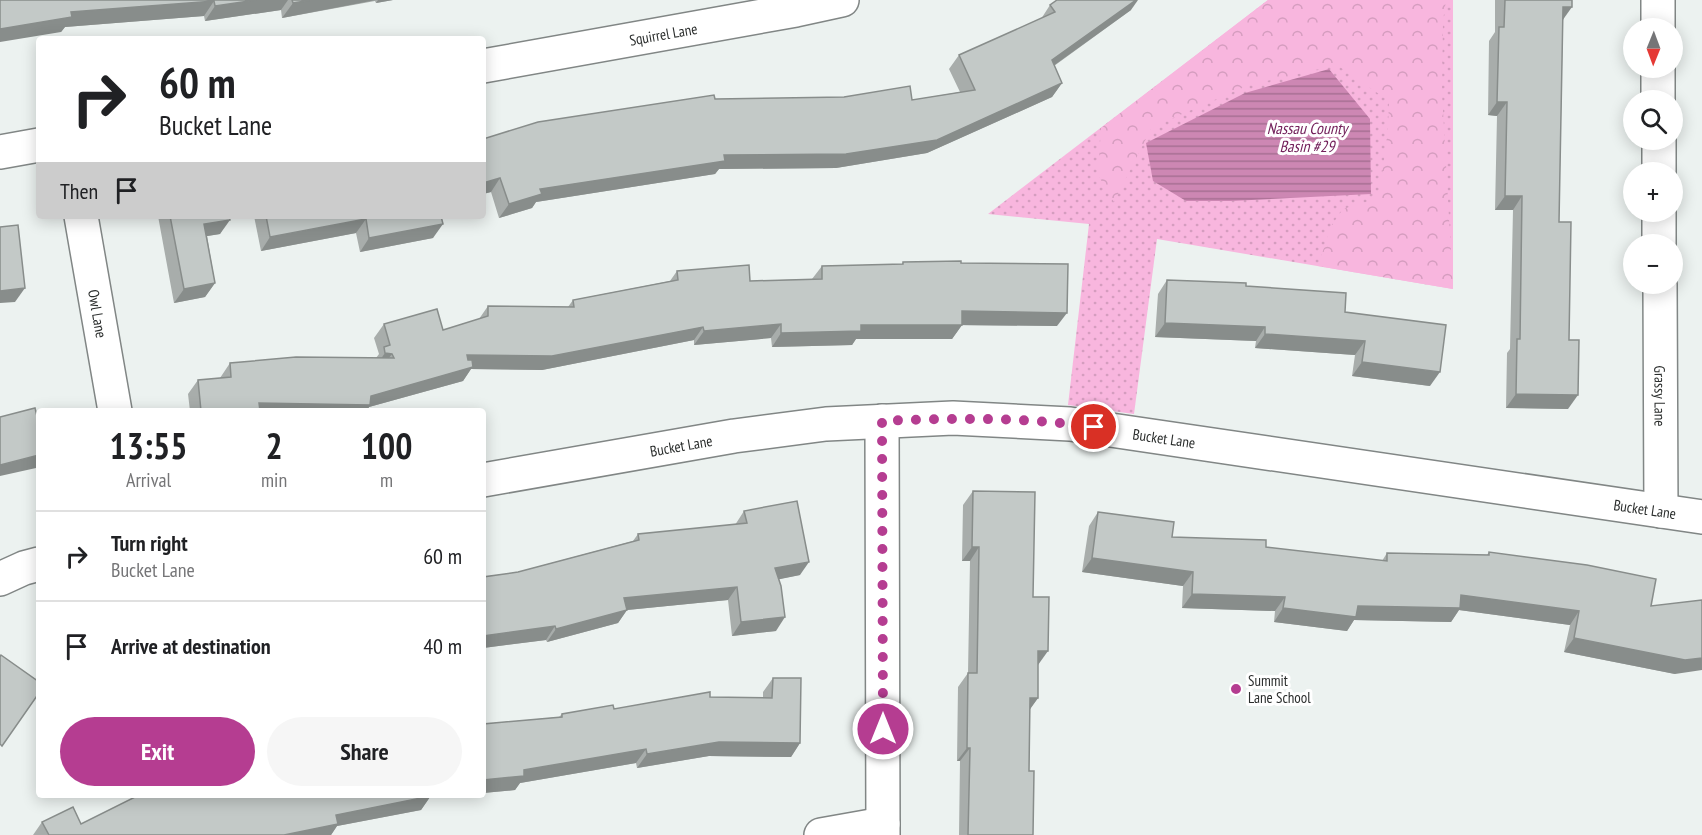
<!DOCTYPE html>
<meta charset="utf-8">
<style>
body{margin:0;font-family:"PT Sans Narrow",sans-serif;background:#f6f6f6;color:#202124;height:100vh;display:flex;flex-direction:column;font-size:22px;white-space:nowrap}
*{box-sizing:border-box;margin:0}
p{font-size:20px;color:#757577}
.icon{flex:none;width:33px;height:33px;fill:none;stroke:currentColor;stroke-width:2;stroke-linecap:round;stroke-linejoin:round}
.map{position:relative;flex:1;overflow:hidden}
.drawer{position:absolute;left:36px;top:408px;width:450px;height:390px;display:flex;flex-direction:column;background:#fff;border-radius:6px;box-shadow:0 3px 15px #0003}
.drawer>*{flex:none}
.banner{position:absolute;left:36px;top:36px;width:450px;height:183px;border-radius:6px;box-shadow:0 3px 15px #0003;background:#fff;color:#202124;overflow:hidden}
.needle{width:39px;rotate:181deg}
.fabs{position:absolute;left:1623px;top:18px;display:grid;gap:12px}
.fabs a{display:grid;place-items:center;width:60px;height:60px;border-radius:50%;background:#fff;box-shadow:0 3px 15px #0003;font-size:30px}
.pin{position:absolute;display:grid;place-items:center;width:51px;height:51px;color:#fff;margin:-26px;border:3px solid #fff;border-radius:50%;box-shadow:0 2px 6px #0007}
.me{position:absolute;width:66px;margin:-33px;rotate:0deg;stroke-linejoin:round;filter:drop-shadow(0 0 4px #0008)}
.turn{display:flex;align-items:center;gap:21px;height:126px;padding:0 24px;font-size:27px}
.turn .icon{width:78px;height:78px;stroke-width:2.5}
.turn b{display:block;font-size:42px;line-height:51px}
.then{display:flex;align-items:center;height:57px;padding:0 24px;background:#0003;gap:12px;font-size:22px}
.eta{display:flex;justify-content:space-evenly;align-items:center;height:102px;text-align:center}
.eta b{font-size:36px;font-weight:800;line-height:42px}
.primary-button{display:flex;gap:12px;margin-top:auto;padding:12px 24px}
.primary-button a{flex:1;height:69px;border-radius:36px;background:#b53d91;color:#fff;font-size:24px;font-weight:800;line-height:69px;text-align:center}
.primary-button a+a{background:#f6f6f6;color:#202124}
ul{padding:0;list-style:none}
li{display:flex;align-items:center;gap:18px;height:90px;padding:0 24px;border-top:2px solid #e0e0e0}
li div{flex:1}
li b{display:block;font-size:22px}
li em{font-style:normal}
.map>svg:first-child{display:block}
</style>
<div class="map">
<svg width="1702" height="835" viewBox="0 0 1702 835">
<defs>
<pattern id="grass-dots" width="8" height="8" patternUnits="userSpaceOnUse" patternTransform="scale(1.5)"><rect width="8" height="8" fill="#f8b6de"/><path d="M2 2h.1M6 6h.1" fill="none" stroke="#d59dbf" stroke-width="1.8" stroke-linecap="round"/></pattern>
<pattern id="forest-crowns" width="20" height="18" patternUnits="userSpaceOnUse" patternTransform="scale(1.5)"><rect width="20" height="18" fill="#f8b6de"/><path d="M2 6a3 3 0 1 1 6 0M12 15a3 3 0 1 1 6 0" fill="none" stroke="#d59dbf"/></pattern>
<pattern id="water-rules" width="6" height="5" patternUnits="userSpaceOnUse" patternTransform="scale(1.5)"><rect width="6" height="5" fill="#cd87b3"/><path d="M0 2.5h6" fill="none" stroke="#a76f92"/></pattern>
</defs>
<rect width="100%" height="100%" fill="#ecf2f0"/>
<!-- grass -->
<path fill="url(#grass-dots)" d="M1268 0H1453V289L1157 239 1134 414 1068 405 1089 224 988 214Z"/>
<!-- forest -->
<path fill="url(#forest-crowns)" d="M1268 0H1446L1443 21 1442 93 1453 289 1318 266 1331 226 1343 209 1379 198 1388 129 1389 101 1337 65 1249 85 1152 127 1114 202 1098 175 1101 128Z"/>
<!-- water -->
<path fill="url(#water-rules)" d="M1329 69 1370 119 1371 194 1231 201H1186L1153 181 1146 143 1245 93Z"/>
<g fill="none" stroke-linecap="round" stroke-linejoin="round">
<defs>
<g id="minor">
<path d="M1658 0V28"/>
<path id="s1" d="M483 66 796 10 842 0"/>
<path d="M1658 68V100"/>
<path d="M1659 140V172"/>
<path d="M0 152 39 145"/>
<path d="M1659 212V244"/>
<path id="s2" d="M81 216 115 411"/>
<path id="s3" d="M1660 284 1661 511"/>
<path d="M882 421 883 835"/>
<path id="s4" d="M483 480 734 436 826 424 953 418 1070 424 1702 517"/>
<path d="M0 579 24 568 39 564"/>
<path d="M821 835 883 824"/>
</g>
</defs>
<!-- minor casing -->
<use href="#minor" stroke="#818685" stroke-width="36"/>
<!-- minor -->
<use href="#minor" stroke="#fff" stroke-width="33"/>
</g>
<!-- wall -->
<g fill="#a8adab">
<path d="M0 0H393L376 3 375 1 282 18 281 10 205 21 204 16 65 27 61 32Z"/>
<path d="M1495 0H1572L1563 20 1559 222 1568 409 1506 408 1507 353 1510 349 1513 210H1495L1497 116 1488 115 1489 41 1495 32Z"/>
<path d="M1050 5 1131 10 1054 66 1062 83 1052 97 927 153 836 168 719 169 715 174 536 202 532 208 499 218 491 192 483 194V139L715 99 912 100 960 92 949 69 959 55 1041 19Z"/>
<path d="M158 216H229L220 234 207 236 215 283 205 297 174 303Z"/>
<path d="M254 216H441L433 238 360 252 356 233 261 251Z"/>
<path d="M903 262 961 263 1057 326 962 325 952 339H856L852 345 772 347 771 338 694 345V340L542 370 471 369 463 381 369 407 367 411H190L188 394 198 380 220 378 230 363 376 358 379 354 374 338 384 324 443 330 479 319 488 306 568 307 573 300 670 281 677 271 750 281 812 279 822 266 902 264Z"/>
<path d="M1167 280 1246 286 1345 312 1430 386 1352 376 1355 355 1255 348 1256 341 1155 337 1158 294Z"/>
<path d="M973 491 1033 597 1038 665V698L1030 709 1029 771 1033 835H959L960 761H957L958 687 968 673 970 561H962L963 505Z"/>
<path d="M744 511 800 575 779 579 776 631 732 636 728 600 627 610 618 623 547 642 546 640 483 648V577L518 572 633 541 638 534 735 525Z"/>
<path d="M1098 512 1172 537 1382 561 1387 553 1487 555 1489 552 1651 606 1675 674 1564 652 1570 625 1459 610 1451 622 1354 620 1347 631 1274 622 1275 611 1182 608 1183 586 1082 572 1089 526Z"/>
<path d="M773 678 800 743 791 757 709 756 637 768 636 763 520 783 515 790 483 793V724L559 717 562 714 614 709 710 697 763 698V692Z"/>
<path d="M139 795H455L430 797 421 810 337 826 331 835H33L42 822 81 824Z"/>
</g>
<!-- shaded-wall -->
<g fill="#888d8b">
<path d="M256 0H288L281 10 205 21 215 6Z"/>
<path d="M311 0H376L282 18 293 3Z"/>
<path d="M378 0H393L376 3Z"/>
<path d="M1136 0H1138L1131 10 1042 74 1052 60Z"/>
<path d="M214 1 204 16 65 27 61 32 0 42V29L71 12Z"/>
<path d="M1563 7H1572L1562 21Z"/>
<path d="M1062 83 1052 97 927 153 836 168 719 169 715 174 536 202 532 208 499 218 509 204 540 189 724 155Z"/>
<path d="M1497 102H1507L1497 116 1488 115Z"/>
<path d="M500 178 491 192 483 194V183Z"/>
<path d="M1505 196H1522L1513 210H1495Z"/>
<path d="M366 219 356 233 261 251 270 237Z"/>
<path d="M230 220 220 234 195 238 204 224Z"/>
<path d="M443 224 433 238 360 252 369 238Z"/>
<path d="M215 283 205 297 174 303 184 289Z"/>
<path d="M25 288 15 302 0 303V291Z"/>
<path d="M962 311 1067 313 1057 326 952 325Z"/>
<path d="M1165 323 1265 327 1256 341 1155 337Z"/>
<path d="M781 324 771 338 694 345 704 331Z"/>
<path d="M861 325H962L952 339H856L852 345 772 347 781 333Z"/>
<path d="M703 327 694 340 542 370 471 369 463 381 369 407 367 411H254L259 403 371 396 467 355Z"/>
<path d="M1265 334 1365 341 1355 355 1255 348Z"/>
<path d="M385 353 392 354 382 367H375Z"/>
<path d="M1362 362 1440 372 1430 386 1352 376Z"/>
<path d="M1516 394 1578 395 1568 409 1506 408Z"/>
<path d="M39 455V464L36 468 0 476V465Z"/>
<path d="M972 547H979L970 561H962Z"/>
<path d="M1092 558 1193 572 1183 586 1082 572Z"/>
<path d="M809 562 800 575 766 582 775 568Z"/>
<path d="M737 587 728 600 627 610 618 623 547 642 556 629 624 598Z"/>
<path d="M1192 594 1285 597 1275 611 1182 608Z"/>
<path d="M1461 595 1579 611 1570 625 1459 610 1451 622 1354 620 1347 631 1274 622 1283 608 1358 606Z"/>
<path d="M785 617 776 631 732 636 741 622Z"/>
<path d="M555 626 546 640 483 648V636Z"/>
<path d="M1574 638 1702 658V670L1675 674 1564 652Z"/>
<path d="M1038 651H1048L1038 665Z"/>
<path d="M1030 698H1038L1028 712Z"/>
<path d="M719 742 800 743 791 757 709 756 637 768 647 754Z"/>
<path d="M967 748H970L960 761H957Z"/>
<path d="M646 749 636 763 520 783 515 790 483 793V780L524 770Z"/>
<path d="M421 795H455L430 797 421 810 337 826 331 835H284L336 815Z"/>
</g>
<!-- building -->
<g fill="#c3c9c7" stroke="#888d8b" stroke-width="1.5">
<path d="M0 0H256L215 6 214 1 71 12 72 17 0 29Z"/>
<path d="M292 0H311L293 3Z"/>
<path d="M1057 0H1136L1052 60 1062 83 937 140 846 154 724 155 725 161 540 189 542 194 509 204 500 178 483 183V139L538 122 714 95 715 99 844 97 910 86 912 100 975 90 959 55 1055 12 1050 5Z"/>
<path d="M1505 0H1572V7H1563L1559 222H1571L1569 340H1579L1578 395 1516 394 1517 339H1520L1522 196H1505L1507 102H1497L1499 27H1504Z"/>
<path d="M170 216H229L230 220 204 224 215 283 184 289Z"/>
<path d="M266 216H441L443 224 369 238 366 219 270 237Z"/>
<path d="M18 225 25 288 0 291V227Z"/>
<path d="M961 261V263L1068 264 1067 313 962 311V325H861V331L781 333V324L704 331 703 327 552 356 467 355 468 360H472L473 367 371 396 370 405 259 403 260 411H201L198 380 231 377 230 363 296 357 394 358 392 354 385 353 384 347 390 345 384 324 437 309 443 330 488 316V306L574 307 573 300 678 280 677 271 749 265 750 281 822 279V266L903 264V262Z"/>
<path d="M1167 280 1246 283V286L1346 293 1345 312 1446 325 1440 372 1362 362 1365 341 1265 334V327L1165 323Z"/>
<path d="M35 408 39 425V455L0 465V417Z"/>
<path d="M973 491 1035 492 1033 597H1049L1048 651H1038V698H1030L1029 771H1034L1033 835H968L970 748H967L968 673H977L979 547H972Z"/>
<path d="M797 501 809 562 775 568 781 586 785 617 741 622 737 587 624 598 627 610 556 629 555 626 483 636V577L518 572 639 540 638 534 747 523 744 511Z"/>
<path d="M1098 512 1174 522 1172 537 1266 540V547L1387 561V553L1489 555V552L1587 565 1656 579 1651 606 1702 600V658L1685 660 1574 638 1579 611 1461 595 1460 608 1358 606 1356 617 1283 608 1285 597 1192 594 1193 572 1092 558Z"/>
<path d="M1 655 39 682V693L2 746 0 744V657Z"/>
<path d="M773 678H801L800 743 719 742 647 754 646 749 524 770V776L483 780V724L562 717V714L613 705 614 709 710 692V697L772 698Z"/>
<path d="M139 795H431V796L336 815 338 824 284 835H49L42 822 73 807 81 824Z"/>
</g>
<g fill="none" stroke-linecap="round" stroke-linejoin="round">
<!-- route -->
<path stroke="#b53d91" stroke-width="10" stroke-dasharray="0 18" d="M883 729 882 421C952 418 1024 417 1094 427"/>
</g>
<!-- markers -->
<circle fill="#b53d91" stroke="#fff" stroke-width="2" cx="1236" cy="689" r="6"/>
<g text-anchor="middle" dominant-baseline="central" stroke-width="6" stroke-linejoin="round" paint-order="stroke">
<!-- street labels -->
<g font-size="15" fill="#2b2e2d" stroke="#fff">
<text stroke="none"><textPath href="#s1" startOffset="183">Squirrel Lane</textPath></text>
<text stroke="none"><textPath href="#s2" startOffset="99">Owl Lane</textPath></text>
<text stroke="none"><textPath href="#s3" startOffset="112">Grassy Lane</textPath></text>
<text stroke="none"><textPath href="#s4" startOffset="687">Bucket Lane</textPath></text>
<text stroke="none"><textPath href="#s4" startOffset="201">Bucket Lane</textPath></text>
<text stroke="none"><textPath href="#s4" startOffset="1173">Bucket Lane</textPath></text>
</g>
<!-- poi labels -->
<g font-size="15" fill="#2b2e2d" stroke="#fff" text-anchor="start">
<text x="1248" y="680">Summit<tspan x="1248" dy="17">Lane School</tspan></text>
</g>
<!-- water labels -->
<g font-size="16" font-style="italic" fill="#73215b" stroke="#fff">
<text x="1307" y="128">Nassau County<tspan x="1307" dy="18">Basin #29</tspan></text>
</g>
</g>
</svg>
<div class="fabs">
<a><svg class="needle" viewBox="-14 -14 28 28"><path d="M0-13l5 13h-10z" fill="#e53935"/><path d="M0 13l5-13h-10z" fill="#757577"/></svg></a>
<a><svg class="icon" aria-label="search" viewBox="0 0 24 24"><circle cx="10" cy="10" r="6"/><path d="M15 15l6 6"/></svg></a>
<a>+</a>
<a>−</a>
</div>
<div class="pin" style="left:1094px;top:427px;background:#d93025"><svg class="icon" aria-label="arrive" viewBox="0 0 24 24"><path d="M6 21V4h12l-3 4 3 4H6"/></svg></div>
<svg class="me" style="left:883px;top:729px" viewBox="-20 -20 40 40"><circle r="17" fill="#b53d91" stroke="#fff" stroke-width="3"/><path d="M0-11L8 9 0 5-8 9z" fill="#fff"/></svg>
<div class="banner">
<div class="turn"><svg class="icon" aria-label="right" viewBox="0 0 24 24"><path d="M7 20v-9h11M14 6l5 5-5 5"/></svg><div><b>60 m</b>Bucket Lane</div></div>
<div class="then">Then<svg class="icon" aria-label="arrive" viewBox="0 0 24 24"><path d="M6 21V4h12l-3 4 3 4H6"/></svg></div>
</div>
<section class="drawer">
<div class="eta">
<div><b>13:55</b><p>Arrival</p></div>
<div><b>2</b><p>min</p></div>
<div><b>100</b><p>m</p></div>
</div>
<ul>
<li><svg class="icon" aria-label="right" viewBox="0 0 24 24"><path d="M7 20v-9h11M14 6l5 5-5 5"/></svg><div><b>Turn right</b><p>Bucket Lane</p></div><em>60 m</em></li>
<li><svg class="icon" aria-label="arrive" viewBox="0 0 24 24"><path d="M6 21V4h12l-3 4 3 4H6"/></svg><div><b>Arrive at destination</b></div><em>40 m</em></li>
</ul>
<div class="primary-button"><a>Exit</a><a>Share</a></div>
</section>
</div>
